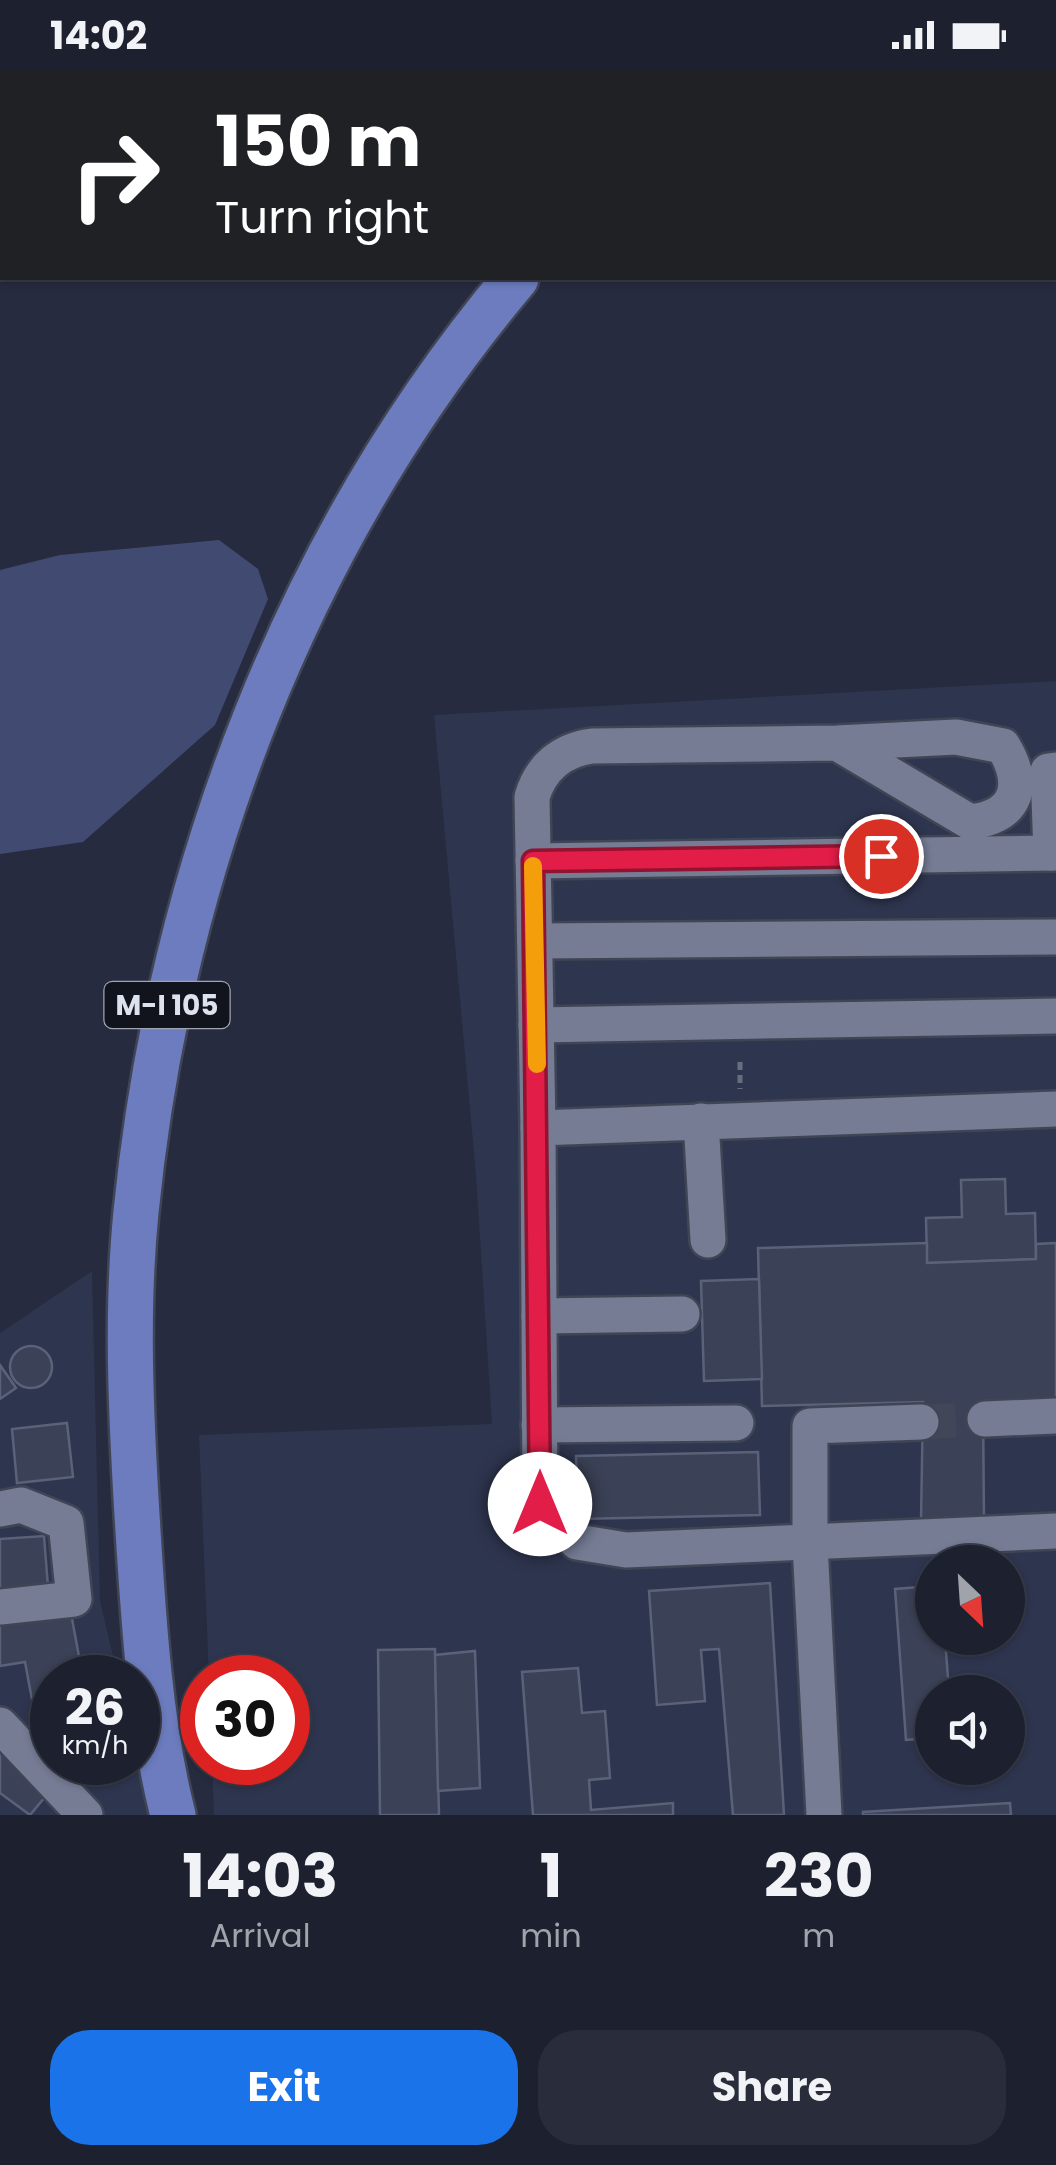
<!DOCTYPE html>
<style>
body{margin:0;font-family:Poppins,sans-serif;background:#292d3b;color:#f1f3f6;height:100vh;display:flex;flex-direction:column;font-size:38px;white-space:nowrap}
*{box-sizing:border-box;margin:0}
p{font-size:32px;color:#a0a3aa}
.icon{flex:none;width:55px;height:55px;fill:none;stroke:currentColor;stroke-width:2;stroke-linecap:round;stroke-linejoin:round}
.map{position:relative;height:1745px;overflow:hidden}
.drawer{display:flex;flex-direction:column;background:#1c202f;flex:1}
.drawer>*{flex:none}
.guide{position:absolute;left:0px;top:0px;width:1058px;height:210px;box-shadow:0 2px 8px #0004,0 0 0 2px #3a3e4b;background:#202124;color:#fff;overflow:hidden}
.needle{width:65px;rotate:155deg}
.controls{position:absolute;left:915px;top:1475px;display:grid;gap:20px}
.controls a{display:grid;place-items:center;width:110px;height:110px;border-radius:50%;background:#1c202f;box-shadow:0 2px 8px #0004,0 0 0 2px #3a3e4b;font-size:50px}
.speed{position:absolute;left:30px;top:1585px;display:flex;gap:20px;font-size:50px;font-weight:700;text-align:center}
.speed>*{display:grid;place-content:center;width:130px;height:130px;border-radius:50%;background:#1c202f;box-shadow:0 2px 8px #0004,0 0 0 2px #3a3e4b;line-height:1}
.speed small{font-size:25px;font-weight:400}
.speed .limit{border:15px solid #d22;background:#fff;color:#111}
.pin{position:absolute;display:grid;place-items:center;width:85px;height:85px;color:#fff;margin:-42px;border:5px solid #fff;border-radius:50%;box-shadow:0 2px 10px #0007}
.me{position:absolute;width:110px;margin:-55px;rotate:0deg;stroke-linejoin:round;filter:drop-shadow(0 0 8px #0008)}
.turn{display:flex;align-items:center;gap:35px;height:210px;padding:0 50px;font-size:45px}
.turn .icon{width:130px;height:130px;stroke-width:2.5}
.turn b{display:block;font-size:70px;line-height:85px}
.eta{display:flex;justify-content:space-evenly;align-items:center;height:170px;text-align:center}
.eta b{font-size:60px;font-weight:700;line-height:70px}
.primary-button{display:flex;gap:20px;margin-top:auto;padding:20px 50px}
.primary-button a{flex:1;height:115px;border-radius:40px;background:#1a73e8;color:#fff;font-size:40px;font-weight:700;line-height:115px;text-align:center}
.primary-button a+a{background:#292d3b;color:#f1f3f6}
.status{display:flex;justify-content:space-between;align-items:center;height:70px;padding:0 50px;background:#1c202f;direction:ltr}
.status svg{height:28px;fill:currentColor}
.map>svg:first-child{display:block}
</style>
<div class="status"><b>14:02</b><svg viewBox="0 0 49 12"><path d="M0 12V9h3v3zM5 12V6h3v6zM10 12V3h3v9zM15 12V0h3v12zM26 1h20v11H26zM47 4h2v5h-2z"/></svg></div>
<div class="map">
<svg width="1056" height="1745" viewBox="0 0 1056 1745">
<rect width="100%" height="100%" fill="#262b3f"/>
<!-- built -->
<g fill="#2e354e" fill-rule="evenodd">
<path d="M1056 611V1745H214L212 1693 288 1692V1608L209 1607 199 1365 492 1354 476 1105 434 645ZM932 1492H1008V1568H932ZM932 1622H1008V1698H932Z"/>
<path d="M92 1201 100 1531 118 1607 52 1608V1692H138L150 1745H0V1263Z"/>
</g>
<!-- green -->
<g fill="#414b72">
<path d="M0 0H86L2 2 0 179Z"/>
<path d="M465 0H656L465 2Z"/>
<path d="M903 0H1056V193L1055 2Z"/>
<path d="M219 470 258 499 268 529 215 655 83 772 0 784V500L60 485Z"/>
</g>
<!-- building -->
<g fill="#3b4156" stroke="#5a6178" stroke-width="2.5">
<path d="M1005 1109 1006 1144 1035 1143 1036 1189 927 1193 926 1148 962 1147 961 1110Z"/>
<path d="M927 1173V1193L1036 1189V1174L1056 1173V1333L983 1335 984 1451H921L923 1332 762 1336 758 1178Z"/>
<path d="M759 1209 762 1309 704 1311 701 1211Z"/>
<circle cx="31" cy="1297" r="21"/>
<path d="M0 1295 16 1318 0 1329Z"/>
<path d="M67 1353 73 1407 17 1413 12 1359Z"/>
<path d="M758 1382 760 1445 578 1449 576 1386Z"/>
<path d="M44 1466 48 1517 0 1521V1469Z"/>
<path d="M770 1513 784 1745H733L719 1579 701 1580 705 1631 657 1635 649 1521Z"/>
<path d="M932 1516V1568H945L949 1622H932V1668L906 1670 895 1519Z"/>
<path d="M70 1538 83 1608H52V1692H88L45 1700 25 1592 0 1596V1551Z"/>
<path d="M435 1579 439 1745H380L378 1580Z"/>
<path d="M475 1581 480 1718 438 1721 435 1585Z"/>
<path d="M578 1598 582 1643 605 1641 610 1708 589 1710 591 1740 673 1733V1745H533L522 1602Z"/>
<path d="M0 1679 50 1721 30 1745 0 1723Z"/>
<path d="M1010 1733 1011 1745H863V1742Z"/>
</g>
<g fill="none" stroke-linecap="round" stroke-linejoin="round">
<!-- minor-tunnel -->
<path stroke="#414659" stroke-width="35" stroke-dasharray="35 18" stroke-linecap="butt" d="M921 1352 985 1349"/>
<defs>
<g id="minor">
<path d="M1051 783 1048 701 1056 700"/>
<path d="M533 791 1056 783"/>
<path d="M535 871 1056 867"/>
<path d="M536 955 1056 946"/>
<path d="M1056 1039 538 1058 540 1434 577 1472 626 1480 1056 1461"/>
<path d="M701 1051 708 1170"/>
<path d="M538 1058 532 727C541 697 562 680 592 676L837 673 956 667 1003 676C1026 714 1019 746 970 752L837 673"/>
<path d="M539 1246 682 1244"/>
<path d="M985 1349 1056 1346"/>
<path d="M539 1355 736 1353"/>
<path d="M0 1439 21 1435 66 1453 74 1529 0 1537"/>
<path d="M0 1655 85 1745"/>
<path d="M824 1745 810 1474V1356L921 1352"/>
</g>
<g id="major">
<path d="M717 2 720 0"/>
<path d="M173 1745C149 1652 143 1541 137 1445 131 1345 126 1242 136 1142 170 803 296 469 516 208"/>
</g>
</defs>
<!-- minor casing -->
<use href="#minor" stroke="#404555" stroke-width="40"/>
<!-- major casing -->
<use href="#major" stroke="#404555" stroke-width="50"/>
<!-- path -->
<path stroke="#686d7e" stroke-width="5" stroke-dasharray="8 5" stroke-linecap="butt" d="M740 992V1019"/>
<!-- minor -->
<use href="#minor" stroke="#757c94" stroke-width="35"/>
<!-- major -->
<use href="#major" stroke="#6c7cbe" stroke-width="45"/>
</g>
<g fill="none" stroke-linecap="round" stroke-linejoin="round">
<defs>
<path id="route" d="M540 1434 533 791 881 786"/>
</defs>
<!-- route casing -->
<use href="#route" stroke="#92132f" stroke-width="25"/>
<!-- route -->
<use href="#route" stroke="#e11d48" stroke-width="18"/>
<!-- slow -->
<path stroke="#f59e0b" stroke-width="18" d="M533 796 537 994"/>
</g>
<g text-anchor="middle" dominant-baseline="central" stroke-width="10" stroke-linejoin="round" paint-order="stroke">
<!-- shield labels -->
<rect fill="#12141d" stroke="#a0a4b0" stroke-width="2.5" x="104.5" y="912" width="125" height="46" rx="8"/>
<g font-size="28" font-weight="bold" fill="#dde2ef">
<text x="167" y="935">M-I 105</text>
</g>
</g>
</svg>
<div class="controls">
<a><svg class="needle" viewBox="-14 -14 28 28"><path d="M0-13l5 13h-10z" fill="#e53935"/><path d="M0 13l5-13h-10z" fill="#a0a3aa"/></svg></a>
<a><svg class="icon" aria-label="sound" viewBox="0 0 24 24"><path d="M4 9h4l5-4v14l-5-4H4zM17 9q2 3 0 6"/></svg></a>
</div>
<div class="speed"><div>26<small>km/h</small></div><div class="limit">30</div></div>
<div class="pin" style="left:881px;top:786px;background:#d93025"><svg class="icon" aria-label="arrive" viewBox="0 0 24 24"><path d="M6 21V4h12l-3 4 3 4H6"/></svg></div>
<svg class="me" style="left:540px;top:1434px" viewBox="-20 -20 40 40"><circle r="19" fill="#fff"/><path d="M0-13L10 11 0 6-10 11z" fill="#e11d48"/></svg>
<div class="guide">
<div class="turn"><svg class="icon" aria-label="right" viewBox="0 0 24 24"><path d="M7 20v-9h11M14 6l5 5-5 5"/></svg><div><b>150 m</b>Turn right</div></div>
</div>
</div>
<section class="drawer">
<div class="eta">
<div><b>14:03</b><p>Arrival</p></div>
<div><b>1</b><p>min</p></div>
<div><b>230</b><p>m</p></div>
</div>
<div class="primary-button"><a>Exit</a><a>Share</a></div>
</section>
